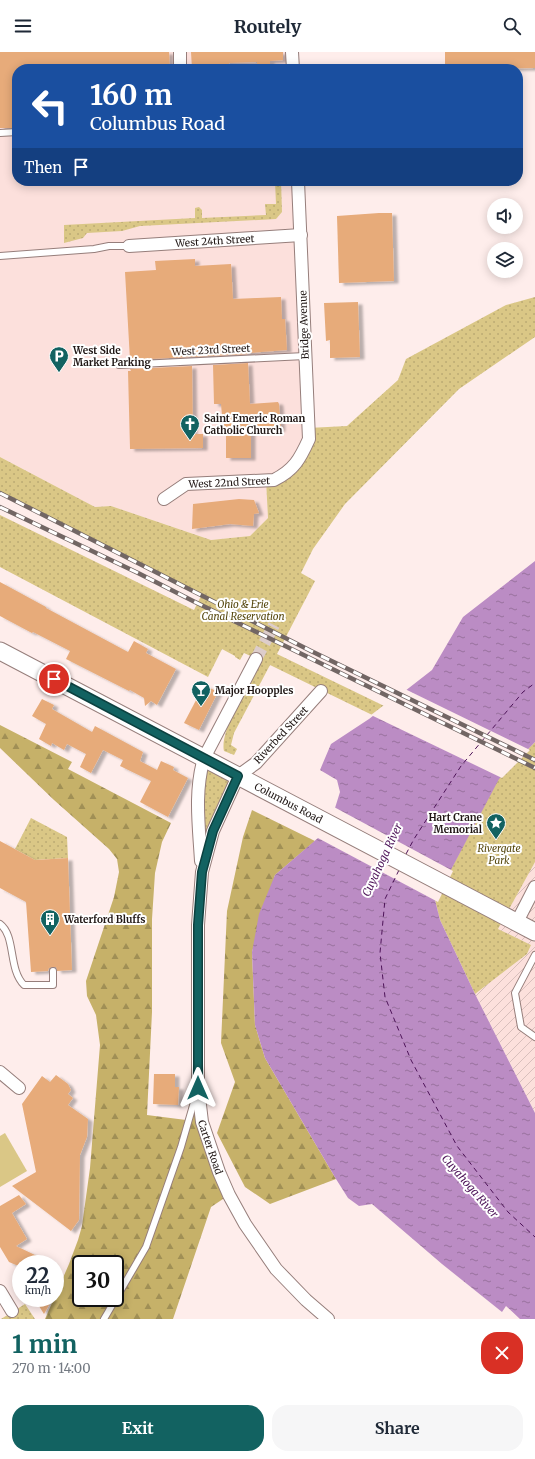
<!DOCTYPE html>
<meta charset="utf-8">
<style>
body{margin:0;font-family:Merriweather,serif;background:#f6f6f7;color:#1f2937;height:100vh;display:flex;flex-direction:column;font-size:15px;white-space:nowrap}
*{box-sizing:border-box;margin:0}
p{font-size:13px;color:#747a83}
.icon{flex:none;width:22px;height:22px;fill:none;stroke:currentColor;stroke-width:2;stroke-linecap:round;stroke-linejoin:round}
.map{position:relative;height:1267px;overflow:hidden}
.details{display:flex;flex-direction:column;background:#fff;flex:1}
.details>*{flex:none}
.top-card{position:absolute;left:12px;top:12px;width:511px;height:122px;border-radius:16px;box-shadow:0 2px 10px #0003;background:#1a4fa0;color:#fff;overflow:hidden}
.tools{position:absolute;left:487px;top:146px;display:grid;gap:8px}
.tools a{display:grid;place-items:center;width:36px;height:36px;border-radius:50%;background:#fff;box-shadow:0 2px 10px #0003;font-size:20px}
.speed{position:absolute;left:12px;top:1203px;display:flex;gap:8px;font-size:20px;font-weight:700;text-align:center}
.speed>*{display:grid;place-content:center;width:52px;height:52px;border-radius:50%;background:#fff;box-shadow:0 2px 10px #0003;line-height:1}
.speed small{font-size:10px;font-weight:400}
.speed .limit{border:2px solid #111;border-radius:6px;background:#fff;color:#111}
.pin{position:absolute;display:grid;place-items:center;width:34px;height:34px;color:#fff;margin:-17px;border:2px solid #fff;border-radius:50%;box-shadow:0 1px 4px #0007}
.me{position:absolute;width:44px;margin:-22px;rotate:0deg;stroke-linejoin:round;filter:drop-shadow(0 0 3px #0008)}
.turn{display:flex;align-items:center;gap:14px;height:84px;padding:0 12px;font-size:18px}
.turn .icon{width:52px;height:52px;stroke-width:2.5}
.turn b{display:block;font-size:28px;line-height:34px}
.then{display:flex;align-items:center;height:38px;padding:0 12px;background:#0003;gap:8px;font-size:15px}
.round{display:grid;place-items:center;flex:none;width:42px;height:42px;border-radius:16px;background:#f6f6f7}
.overview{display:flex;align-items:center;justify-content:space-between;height:68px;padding:0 12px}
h1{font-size:24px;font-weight:700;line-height:30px;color:#126261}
.primary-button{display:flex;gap:8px;margin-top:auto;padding:8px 12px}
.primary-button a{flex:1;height:46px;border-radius:16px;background:#126261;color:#fff;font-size:16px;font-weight:700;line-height:46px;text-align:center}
.primary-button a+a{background:#f6f6f7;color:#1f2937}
header{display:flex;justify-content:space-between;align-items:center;height:52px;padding:0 12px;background:#fff;font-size:18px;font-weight:700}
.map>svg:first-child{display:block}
</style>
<header><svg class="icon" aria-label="menu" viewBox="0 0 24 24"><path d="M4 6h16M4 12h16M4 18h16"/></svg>Routely<svg class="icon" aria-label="search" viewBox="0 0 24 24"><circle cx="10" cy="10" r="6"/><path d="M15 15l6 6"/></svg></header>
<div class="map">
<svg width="535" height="1267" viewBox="0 0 535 1267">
<defs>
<pattern id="industrial-furrows" width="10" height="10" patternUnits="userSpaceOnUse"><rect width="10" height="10" fill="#fce0dc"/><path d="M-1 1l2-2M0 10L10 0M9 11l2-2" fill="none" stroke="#d8bfbc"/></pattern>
<pattern id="grass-dots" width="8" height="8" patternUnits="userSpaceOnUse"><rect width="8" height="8" fill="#dac786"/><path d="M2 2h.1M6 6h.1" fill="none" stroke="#bbaa73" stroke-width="1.8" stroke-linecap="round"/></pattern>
<pattern id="forest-firs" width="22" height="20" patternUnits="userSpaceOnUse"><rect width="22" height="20" fill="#c6b169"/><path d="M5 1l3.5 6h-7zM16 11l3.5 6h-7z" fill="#a08f55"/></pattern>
<pattern id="water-ripples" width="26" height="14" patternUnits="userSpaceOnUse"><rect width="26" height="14" fill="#bb8cc4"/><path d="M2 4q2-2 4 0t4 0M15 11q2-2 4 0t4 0" fill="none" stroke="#98719e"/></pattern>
<filter id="shadow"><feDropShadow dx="4.5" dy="2.5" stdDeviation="1" flood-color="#0004"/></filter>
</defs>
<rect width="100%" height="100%" fill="#feedeb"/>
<!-- built -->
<path fill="#fce0dc" d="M0 0H292L293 17H17V129H298L305 304 303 402 266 428 268 466 250 484 211 488 111 454 95 455 0 405Z"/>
<!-- industrial -->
<path fill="url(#industrial-furrows)" d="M535 810V1061L475 942 527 902 531 893 498 877Z"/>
<!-- grass -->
<g fill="url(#grass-dots)">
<path d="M275 129H281L282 160 276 167 140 174 122 179 87 181 83 186 64 191V173L195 166V156L199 155 202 158V166L266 163 265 152H276Z"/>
<path d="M535 245V285L459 337 345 452 313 497 301 521 315 529 277 602 510 715 535 690V810L498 877 531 893 527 902 475 942 440 868 435 848 499 725 270 613 234 681 231 693 237 697 234 703 224 699C219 681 250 627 259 608L244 601 240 608 235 605V604L222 597 208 625 0 515V463L194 558 201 544 74 478 0 441V405L95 455 111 454 211 488 250 484 268 466 266 428 295 414 308 376 347 374 398 328 406 307 506 253Z"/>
<path d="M204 706 238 724 202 815Z"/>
<path d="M31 766 67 785 68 806 35 808 15 797Z"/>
<path d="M25 1252 35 1267H1Z"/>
</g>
<!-- forest -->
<g fill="url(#forest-firs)" fill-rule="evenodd">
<path d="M0 673 72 710 68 717 171 771 162 790 155 821 152 867V960L147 1063 186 1068 193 1034 212 1096 223 1147 211 1155 173 1267H45L69 1212 78 1188 82 1174 90 1116 100 993 96 963 87 944 86 929 114 845 119 820 117 807 109 797 54 748 0 696ZM81 1212H115V1246H81Z"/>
<path d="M252 758 315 789 275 823 252 900 255 973 265 1006 336 1127 270 1152 245 1135 217 1081 235 1030 221 991 227 859 243 785Z"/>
</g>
<!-- garden -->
<path fill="#dac786" d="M5 1081 27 1119 0 1135V1084Z"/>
<!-- water -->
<path fill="url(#water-ripples)" d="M535 509V690L499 727 435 848 440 868 475 942 535 1061V1267H520L506 1254 502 1260 442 1212 372 1152 359 1154 348 1146 336 1127 265 1006 255 973 252 900 259 862 275 823 318 786 335 756 340 740 337 728 320 718 331 692 369 667 432 618 463 565Z"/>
<!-- pier -->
<g fill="#feedeb">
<path d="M405 637 407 638 530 698 502 726 371 663Z"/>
<path d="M334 755 453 819 438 850 316 785Z"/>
</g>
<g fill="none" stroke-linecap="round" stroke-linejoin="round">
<!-- ferry -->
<g stroke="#4d1358" stroke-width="1" stroke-dasharray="5 4" stroke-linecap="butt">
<path d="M406 802 414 787 461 714 523 640 535 631"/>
<path d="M399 818 385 847 380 901 385 945 411 1008 457 1094 508 1160 535 1185"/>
</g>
</g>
<!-- building -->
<g fill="#e7ab7a" filter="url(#shadow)">
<path d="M0 0H169L170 17H17V76H0Z"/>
<path d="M191 0H283V8L270 9V17H257V10L229 11 230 17H192Z"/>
<path d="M445 0H535V16L445 17Z"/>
<path d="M379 161H392L394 229 339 231 337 164Z"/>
<path d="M195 207V214L231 212 233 247 281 245 282 267H285L287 298 248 301V302L130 308 125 220 156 218 155 209Z"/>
<path d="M358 250 360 305 330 306V288L326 289 324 251Z"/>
<path d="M248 311 250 352 278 350 279 352 281 377 251 379V406H226V374L223 375 221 352H214L213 313Z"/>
<path d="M192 314 193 382H203V396L130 397 128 319H131L130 317Z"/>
<path d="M239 447 254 448 259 461 254 462 253 474 230 472 192 477 193 452Z"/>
<path d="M0 530 46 555V556L128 600 134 589 148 597 146 601 176 617 157 653 151 649 145 654 144 646 130 638 129 639 66 607 70 599 33 580 32 581 0 564Z"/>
<path d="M204 633 218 640 199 678 184 671Z"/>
<path d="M42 647 54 653 52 657 92 680 95 674 143 700 140 709 157 718 161 709 174 715 173 718 188 726 168 765 140 750 151 729 120 714 123 708 103 698 91 721 80 715 86 702 67 692 64 698 52 691 51 694 39 687 46 672 32 664Z"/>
<path d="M0 789 35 808 68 806 72 918 57 919 56 915H53L49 916 48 919 31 920 26 850 0 836Z"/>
<path d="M154 1022H175V1035H179L178 1053 153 1052Z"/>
<path d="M56 1023 68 1032 71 1038 68 1042 73 1046 68 1053 88 1067 87 1085 80 1103 79 1168 71 1179 12 1134 36 1120 22 1052 42 1024 50 1030Z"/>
<path d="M19 1143 26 1152 12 1161 27 1187 16 1194 54 1212H21V1215L9 1210 0 1195V1154Z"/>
<path d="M34 1246H53L44 1262Z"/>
</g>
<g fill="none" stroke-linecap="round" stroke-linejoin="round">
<!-- street-tunnel -->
<path stroke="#ddcdcb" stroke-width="12" stroke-dasharray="12 6" stroke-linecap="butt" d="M256 607 274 573"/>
<defs>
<g id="lane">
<path d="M0 81 17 80"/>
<path d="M0 204 94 197 109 194H129"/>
<path d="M119 313 305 304"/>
<path d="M0 872C16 884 8 917 24 933H53V919"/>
<path d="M535 903 515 941 521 975 535 985"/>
<path d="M104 1267 146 1195 181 1095 196 1043"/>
</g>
<g id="street">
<path d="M180 0V17"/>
<path d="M292 0 293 17"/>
<path id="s1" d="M129 194 301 183"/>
<path id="s2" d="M164 447 186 432 274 428C294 418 300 407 309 387L298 129"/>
<path id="s3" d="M321 639 256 711 238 724 213 779 202 820 198 873V1036L202 1070 219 1120 229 1143 245 1172 276 1217 306 1248 328 1267"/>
<path d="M201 809C199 774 194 740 204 706L256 607"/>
<path d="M517 870 535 835"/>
<path d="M0 1020 19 1036"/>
<path d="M0 1239 12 1259"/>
</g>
<g id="secondary">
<path id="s4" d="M0 599 535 880"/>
</g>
</defs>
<!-- lane casing -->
<use href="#lane" stroke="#967e7b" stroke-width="8"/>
<!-- street casing -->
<use href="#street" stroke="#967e7b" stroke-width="14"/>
<!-- secondary casing -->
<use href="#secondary" stroke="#967e7b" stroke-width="19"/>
<!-- lane -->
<use href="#lane" stroke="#fff" stroke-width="6"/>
<!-- street -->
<use href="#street" stroke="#fff" stroke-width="12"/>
<!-- secondary -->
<use href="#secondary" stroke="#fff" stroke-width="17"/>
<defs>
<g id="rail">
<path d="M0 441 311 599 535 708"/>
<path d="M0 455 138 521 193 549 535 716"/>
</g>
</defs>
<!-- rail casing -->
<use href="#rail" stroke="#726664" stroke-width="4.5"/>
<!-- rail -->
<use href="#rail" stroke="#fff" stroke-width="3" stroke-dasharray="9" stroke-linecap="butt"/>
</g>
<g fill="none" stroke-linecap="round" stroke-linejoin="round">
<defs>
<path id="route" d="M54 627 238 724 213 779 202 820 198 873V1036"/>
</defs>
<!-- route casing -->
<use href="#route" stroke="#0c403f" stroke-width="10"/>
<!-- route -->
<use href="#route" stroke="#126261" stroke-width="7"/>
</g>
<!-- icons -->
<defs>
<symbol id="parking-pin" viewBox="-11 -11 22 30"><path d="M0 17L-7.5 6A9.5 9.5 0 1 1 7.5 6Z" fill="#126261" stroke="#fff"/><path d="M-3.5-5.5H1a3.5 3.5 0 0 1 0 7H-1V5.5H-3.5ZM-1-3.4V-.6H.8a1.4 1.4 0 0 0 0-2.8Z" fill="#fff"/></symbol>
<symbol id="church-pin" viewBox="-11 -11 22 30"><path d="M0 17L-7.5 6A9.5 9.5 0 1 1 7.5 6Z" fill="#126261" stroke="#fff"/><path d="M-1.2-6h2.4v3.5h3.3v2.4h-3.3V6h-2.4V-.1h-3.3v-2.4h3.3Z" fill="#fff"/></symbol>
<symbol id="bar-pin" viewBox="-11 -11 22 30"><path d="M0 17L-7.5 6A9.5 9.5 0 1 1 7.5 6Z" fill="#126261" stroke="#fff"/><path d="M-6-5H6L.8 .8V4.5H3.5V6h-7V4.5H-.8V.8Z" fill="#fff"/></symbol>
<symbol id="sight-pin" viewBox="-11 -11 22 30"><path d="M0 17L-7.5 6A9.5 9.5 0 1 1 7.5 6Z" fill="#126261" stroke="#fff"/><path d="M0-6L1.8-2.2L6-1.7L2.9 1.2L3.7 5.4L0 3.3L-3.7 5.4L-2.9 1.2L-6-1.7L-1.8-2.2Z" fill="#fff"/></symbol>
<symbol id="building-pin" viewBox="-11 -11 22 30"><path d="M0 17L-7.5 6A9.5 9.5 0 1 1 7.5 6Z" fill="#126261" stroke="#fff"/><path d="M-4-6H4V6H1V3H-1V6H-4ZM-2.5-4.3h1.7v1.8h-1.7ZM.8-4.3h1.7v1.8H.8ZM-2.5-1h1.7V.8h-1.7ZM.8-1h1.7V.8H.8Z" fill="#fff"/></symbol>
</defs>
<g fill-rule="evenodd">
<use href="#parking-pin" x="48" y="293" width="22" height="30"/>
<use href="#church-pin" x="179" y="361" width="22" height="30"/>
<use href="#bar-pin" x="190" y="627" width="22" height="30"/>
<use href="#sight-pin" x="485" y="760" width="22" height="30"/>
<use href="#building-pin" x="39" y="856" width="22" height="30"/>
</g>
<g text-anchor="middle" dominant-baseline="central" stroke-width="4" stroke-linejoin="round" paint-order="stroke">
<!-- street labels -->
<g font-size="10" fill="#201715" stroke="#fff">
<text stroke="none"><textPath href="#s1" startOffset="86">West 24th Street</textPath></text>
<text transform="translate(304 273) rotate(-92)">Bridge Avenue</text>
<text transform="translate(211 298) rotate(-3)">West 23rd Street</text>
<text stroke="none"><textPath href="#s2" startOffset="70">West 22nd Street</textPath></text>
<text transform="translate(281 683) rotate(-47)">Riverbed Street</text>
<text stroke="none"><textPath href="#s4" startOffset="326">Columbus Road</textPath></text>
<text stroke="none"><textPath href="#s3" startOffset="499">Carter Road</textPath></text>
</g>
<!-- poi labels -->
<g font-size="10" font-weight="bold" fill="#201715" stroke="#fff" text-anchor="start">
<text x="73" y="298">West Side<tspan x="73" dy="12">Market Parking</tspan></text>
<text x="204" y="366">Saint Emeric Roman<tspan x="204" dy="12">Catholic Church</tspan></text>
<text x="215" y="638">Major Hoopples</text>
<text x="482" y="765" text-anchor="end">Hart Crane<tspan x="482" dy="12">Memorial</tspan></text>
<text x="64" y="867">Waterford Bluffs</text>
</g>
<!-- park labels -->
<g font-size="10" font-style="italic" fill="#54450b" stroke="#fff">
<text x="243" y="552">Ohio &amp; Erie<tspan x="243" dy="12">Canal Reservation</tspan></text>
<text x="499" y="796">Rivergate<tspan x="499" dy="12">Park</tspan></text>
</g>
<!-- water labels -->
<g font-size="11" font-style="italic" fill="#4d1358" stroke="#fff">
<text transform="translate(382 808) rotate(-65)">Cuyahoga River</text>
<text transform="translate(470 1134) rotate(49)">Cuyahoga River</text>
</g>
</g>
</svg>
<div class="tools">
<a><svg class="icon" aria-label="sound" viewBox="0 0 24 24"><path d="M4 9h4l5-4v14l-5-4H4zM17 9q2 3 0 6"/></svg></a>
<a><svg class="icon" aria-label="layers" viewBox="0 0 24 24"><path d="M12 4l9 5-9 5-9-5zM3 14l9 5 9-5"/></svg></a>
</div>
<div class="speed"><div>22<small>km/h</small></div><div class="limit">30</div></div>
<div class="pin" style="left:54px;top:627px;background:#d93025"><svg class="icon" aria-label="arrive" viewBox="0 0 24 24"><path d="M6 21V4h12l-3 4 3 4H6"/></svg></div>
<svg class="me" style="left:198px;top:1036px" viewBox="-20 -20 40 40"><path d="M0-17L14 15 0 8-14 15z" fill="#126261" stroke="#fff" stroke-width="4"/></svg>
<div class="top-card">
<div class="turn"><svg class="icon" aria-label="left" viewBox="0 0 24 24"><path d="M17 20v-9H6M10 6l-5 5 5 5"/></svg><div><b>160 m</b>Columbus Road</div></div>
<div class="then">Then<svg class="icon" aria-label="arrive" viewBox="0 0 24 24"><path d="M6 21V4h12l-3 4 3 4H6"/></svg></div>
</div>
</div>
<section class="details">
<div class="overview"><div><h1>1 min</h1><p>270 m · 14:00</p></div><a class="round" style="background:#d93025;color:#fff"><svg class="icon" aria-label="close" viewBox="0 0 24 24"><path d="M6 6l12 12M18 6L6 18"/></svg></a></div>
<div class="primary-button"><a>Exit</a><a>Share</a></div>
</section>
